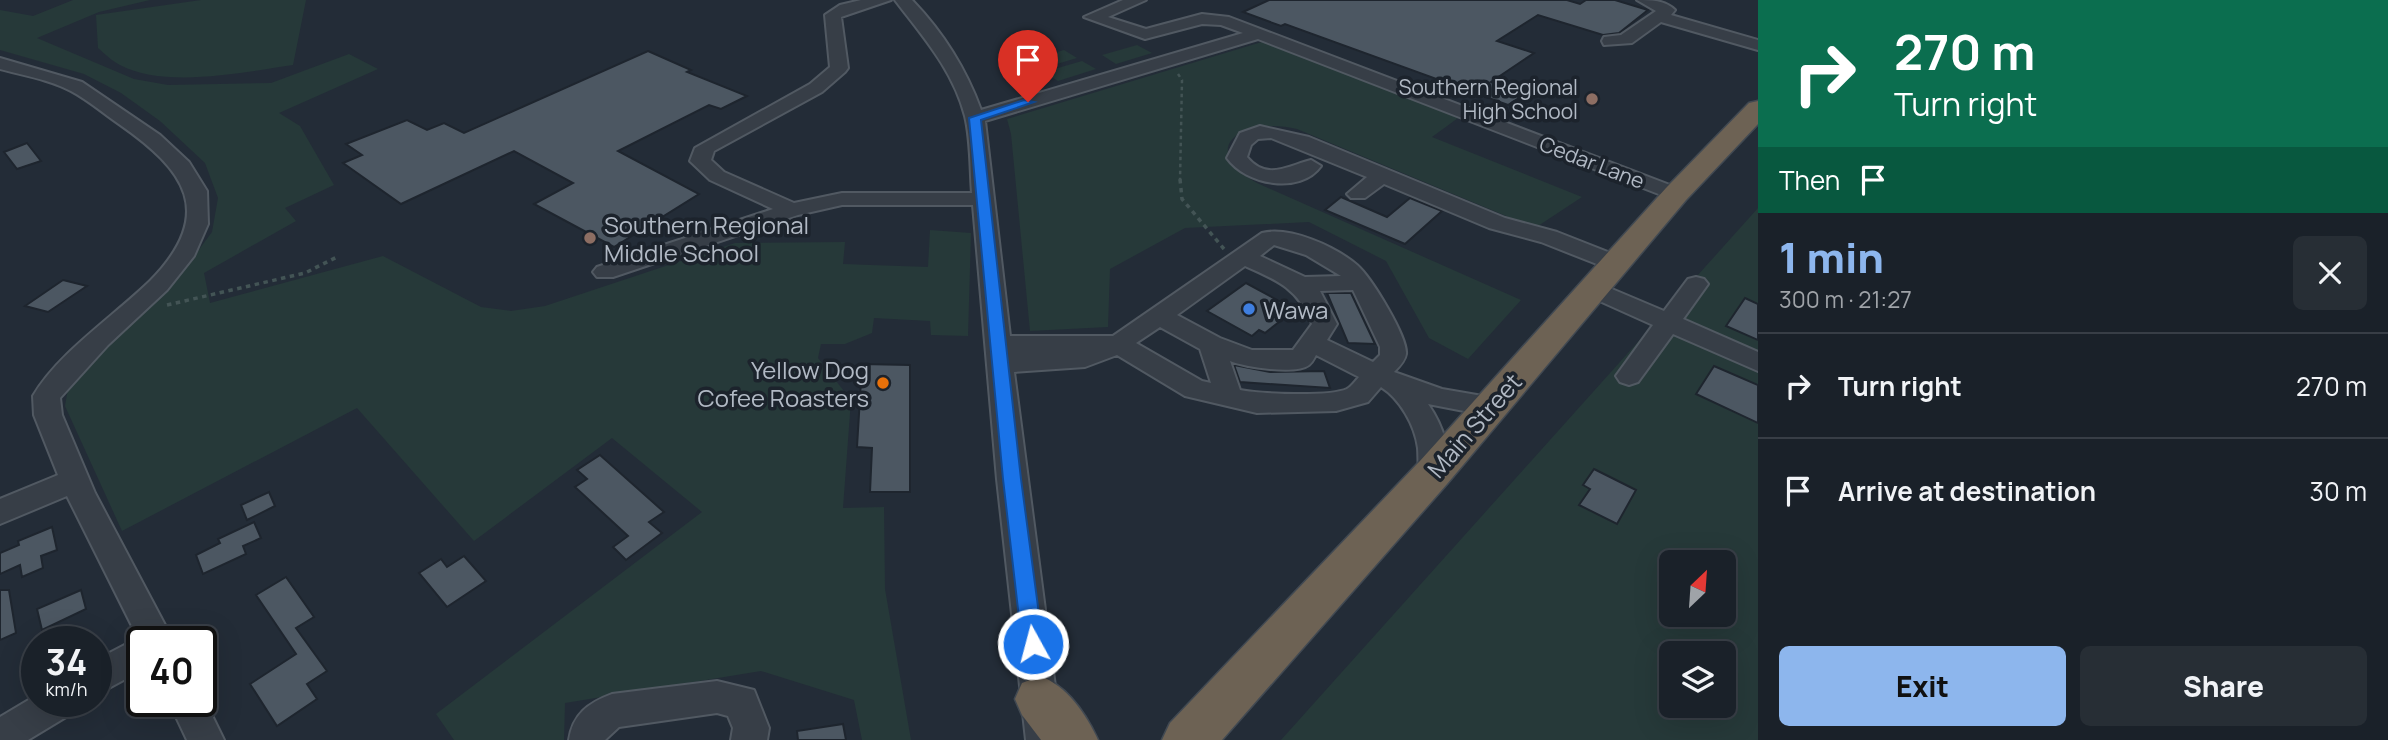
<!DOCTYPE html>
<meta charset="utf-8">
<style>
body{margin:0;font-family:Manrope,sans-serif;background:#272e35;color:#f1f3f6;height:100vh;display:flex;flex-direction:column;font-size:26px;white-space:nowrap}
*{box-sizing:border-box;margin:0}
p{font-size:23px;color:#9fa3a8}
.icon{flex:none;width:38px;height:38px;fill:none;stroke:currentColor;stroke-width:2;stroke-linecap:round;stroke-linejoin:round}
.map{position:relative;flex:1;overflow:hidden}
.panel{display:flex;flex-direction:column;background:#1a2129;width:630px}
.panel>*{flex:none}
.banner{background:#0b6e4f;color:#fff;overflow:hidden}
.needle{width:46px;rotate:25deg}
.fabs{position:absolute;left:1659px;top:550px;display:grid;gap:14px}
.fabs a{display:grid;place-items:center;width:77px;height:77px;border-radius:10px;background:#1a2129;box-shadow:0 7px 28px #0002,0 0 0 2px #383e46;font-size:35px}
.speed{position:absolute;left:21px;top:626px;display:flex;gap:14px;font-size:35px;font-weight:700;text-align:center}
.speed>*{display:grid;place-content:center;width:91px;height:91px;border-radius:50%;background:#1a2129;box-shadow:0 7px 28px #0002,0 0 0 2px #383e46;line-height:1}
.speed small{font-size:18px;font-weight:400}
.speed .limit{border:4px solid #111;border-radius:10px;background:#fff;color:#111}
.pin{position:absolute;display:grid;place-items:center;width:60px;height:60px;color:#fff;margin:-72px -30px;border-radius:50% 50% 50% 0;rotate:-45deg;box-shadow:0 0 7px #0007}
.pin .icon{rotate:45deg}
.me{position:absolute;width:77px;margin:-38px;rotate:353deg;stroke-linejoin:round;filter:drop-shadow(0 0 5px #0008)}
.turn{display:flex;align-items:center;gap:24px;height:147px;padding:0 21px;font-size:32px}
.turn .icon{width:91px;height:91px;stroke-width:2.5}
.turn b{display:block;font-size:49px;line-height:60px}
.then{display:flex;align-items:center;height:66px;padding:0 21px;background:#0003;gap:14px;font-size:26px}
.round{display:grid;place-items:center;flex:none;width:74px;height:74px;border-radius:10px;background:#272e35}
.head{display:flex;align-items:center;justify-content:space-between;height:119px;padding:0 21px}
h1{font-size:42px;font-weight:800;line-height:52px;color:#8db6ed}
.cta{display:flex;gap:14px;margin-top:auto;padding:14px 21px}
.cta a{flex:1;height:80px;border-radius:10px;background:#8db6ed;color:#111;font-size:28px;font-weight:800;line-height:80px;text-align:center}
.cta a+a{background:#272e35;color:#f1f3f6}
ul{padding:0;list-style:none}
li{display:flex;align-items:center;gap:21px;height:105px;padding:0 21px;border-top:2px solid #383e46}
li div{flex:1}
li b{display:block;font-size:26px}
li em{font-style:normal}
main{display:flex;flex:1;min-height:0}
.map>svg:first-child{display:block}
</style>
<main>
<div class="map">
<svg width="1758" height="740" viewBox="0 0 1758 740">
<rect width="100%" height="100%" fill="#232c37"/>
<!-- green -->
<g fill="#263939" fill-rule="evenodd">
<path d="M73 0H150L99 12 37 38 134 79 168 85 271 83 349 54 378 69 279 113 300 126 334 185 285 208 296 221 204 273 210 303 383 256 481 307 511 311 545 306 735 243 845 242 843 264 928 267 930 230 971 233 968 336 931 335 930 321 874 318 872 333 845 344H821L818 358 851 400 843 508 884 507 885 589 911 740H862L854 700 761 671 565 703 564 740H454L436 714 702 512 612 438 474 541 357 408 122 531 65 406 69 383 186 267 212 232 218 198 205 163 160 121 121 93 84 74 0 50V10L33 16Z"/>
<path d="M201 0H306L293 65C245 72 165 89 120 65 112 61 105 54 98 48L96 15Z"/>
<path d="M1265 41 1458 118 1432 137 1582 197 1535 228 1297 129C1245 116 1194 147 1257 183L1521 300 1468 359 1429 338 1386 261 1309 222 1185 228 1110 269 1108 327 1030 331 1011 134 1007 119Z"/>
<path d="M1137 45 1152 53 1116 64 1102 55Z"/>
<path d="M1064 50 1077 58 1040 69 1026 61Z"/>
<path d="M1082 61 1096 69 1058 81 1044 72Z"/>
<path d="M1758 208V740H1281ZM1671 562H1724V614H1671ZM1671 653H1724V705H1671Z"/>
</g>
<!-- building -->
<g fill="#4c5762" stroke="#1e252e" stroke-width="2">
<path d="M1269 0H1567L1580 4 1586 0H1615L1648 10 1619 33 1603 35 1538 15 1497 41 1534 53 1491 82 1525 94 1508 105 1285 24 1281 26 1243 12Z"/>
<path d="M648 51 691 70 687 72 747 96 721 109 709 105 618 151 699 194 614 247 534 204 573 183 514 151 401 204 343 163 362 155 346 144 407 120 427 130 444 123 464 133Z"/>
<path d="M27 143 41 161 17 169 4 152Z"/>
<path d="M1341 197 1387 217 1410 198 1442 211 1405 244 1325 210Z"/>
<path d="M63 280 87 286 48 312 25 306Z"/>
<path d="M1246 283 1290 307 1283 312 1288 315 1265 333 1259 330 1252 336 1207 311Z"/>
<path d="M1327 293H1351L1375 344 1348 343Z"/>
<path d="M1745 298 1758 304V340L1726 326Z"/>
<path d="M862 364 910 365V492H870L872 448 857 447Z"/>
<path d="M1234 365 1270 372 1324 371 1330 388 1240 382Z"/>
<path d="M1714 366 1758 385V423L1696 394Z"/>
<path d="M600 455 664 512 649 522 662 533 626 560 613 547 628 536 575 487 587 479 577 470Z"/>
<path d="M1594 469 1636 490 1617 524 1579 505 1590 489 1583 485Z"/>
<path d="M269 492 275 506 247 520 241 505Z"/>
<path d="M254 522 261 538 243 546 246 554 203 574 196 555 220 543 218 539Z"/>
<path d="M52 527 57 550 41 556 43 568 22 577 20 565 0 574V553L19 545 18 541Z"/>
<path d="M464 556 486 581 447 607 419 573 441 559 447 567Z"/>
<path d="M286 577 314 617 296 628 327 671 307 684 317 699 277 726 250 684 296 654 256 595Z"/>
<path d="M0 590H9L16 633 0 640Z"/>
<path d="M81 590 86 609 42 630 37 609Z"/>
<path d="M843 724 846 740H798L797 731Z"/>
</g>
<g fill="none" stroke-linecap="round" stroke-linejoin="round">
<defs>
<g id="minor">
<path d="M861 0H891L841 17 848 68 845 72 822 92 714 151 711 160 724 172 794 203 842 193H972C970 168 971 140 965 116 953 70 923 37 895 0H912C943 32 966 69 981 110L1243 33 1221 25 1202 24 1145 39 1084 17 1123 0H1146L1108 17 1146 29 1202 14 1229 17 1683 190 1687 194 1683 198H1669L1258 39 985 121 1010 336H1113L1262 233C1290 226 1336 247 1357 265 1371 277 1408 337 1406 354 1405 361 1399 367 1394 372L1442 389 1500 399 1504 406 1500 413 1490 416 1428 404C1442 424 1456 458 1443 481L1433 484 1423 481C1417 470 1419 460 1418 448 1415 425 1400 399 1381 387L1368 402 1336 411 1257 413 1185 396 1117 355 1085 367 1014 372 1062 740H1026L997 479 973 205H842L798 215 613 277H597L593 272 597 267 773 209 710 180 690 161 695 148 810 84 830 67 825 15 840 5ZM1274 245 1306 255 1341 276 1305 277 1260 256ZM1245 266C1277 280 1299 289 1312 324L1293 350H1252L1220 338 1177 315ZM1353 290 1380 347V355L1373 362 1327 340 1337 324 1320 291ZM1160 327 1200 349 1211 383 1202 381 1136 343ZM1316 355 1359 377C1355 381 1352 386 1347 389 1330 397 1260 394 1240 390L1230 361C1244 367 1296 375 1309 365 1313 362 1314 358 1316 355Z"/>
<path d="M1637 0C1651 0 1665 0 1675 10L1671 15 1758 40V50L1661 22 1632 43 1604 45 1602 41 1604 37 1621 35 1656 11Z"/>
<path d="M0 58 82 82 160 135 189 162 207 191 208 224 194 256 167 290 108 345 60 398 62 415 95 493 174 642H142V670L96 695V660L138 638 67 496 0 524V499L58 475 34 415 33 396C58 353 114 316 150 281 217 213 185 170 119 124 103 113 88 100 71 91 51 80 22 75 0 69Z"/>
<path d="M1260 126 1309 137 1505 218 1557 232 1623 258 1627 263 1623 268H1607L1541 242 1489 228 1384 184 1365 198H1351L1347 194 1367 177 1271 138 1258 139 1251 145 1247 157C1267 181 1287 166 1311 160L1321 166C1300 195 1246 185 1227 158L1240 133Z"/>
<path d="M1696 277 1704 279 1708 284 1683 319 1758 352V371L1673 334 1638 382 1629 385 1620 382 1616 376 1653 325 1584 294 1580 289 1584 284H1600L1664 311 1688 279Z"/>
<path d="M717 681 754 690 769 728 767 740H731L733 728 728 716 717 713 619 727 605 740H569C573 714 588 703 612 694Z"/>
<path d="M201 693 224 740H187L169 702H201Z"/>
<path d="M37 695V702H76L71 714 28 740H0V717Z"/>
</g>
<g id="highway">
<path d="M1758 101V124L1686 200 1447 484 1222 740H1162L1170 723 1419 462 1666 188 1749 103Z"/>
<path d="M1040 676C1067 686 1086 714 1098 740H1041L1022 715 1015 699 1022 683Z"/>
</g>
</defs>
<!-- minor casing -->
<use href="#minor" stroke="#515962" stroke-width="4"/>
<!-- highway casing -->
<use href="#highway" stroke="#414952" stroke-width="3"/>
<!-- path-far1 -->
<path stroke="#435455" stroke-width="2.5" stroke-dasharray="3.5 3.5" stroke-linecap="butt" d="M1178 74 1182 80 1180 181"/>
<!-- path -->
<g stroke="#435455" stroke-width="3.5" stroke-dasharray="4.5 4.5" stroke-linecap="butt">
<path d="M1180 179 1182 199 1224 249"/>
<path d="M167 305 305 273 339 256"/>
</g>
<!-- minor -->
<use href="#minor" fill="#373e47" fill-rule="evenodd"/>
<!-- highway -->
<use href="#highway" fill="#6d6254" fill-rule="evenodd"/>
</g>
<!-- route -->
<path fill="#1a73e8" stroke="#114b97" stroke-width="2" d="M1024 100 1034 102 981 120 1021 479 1043 644 1040 651 1033 654 1026 651 1022 644 1003 479 969 118Z"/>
<!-- markers -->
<g fill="#8d6e63" stroke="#1c232c" stroke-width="2.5">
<circle cx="1592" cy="99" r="7"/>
<circle cx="590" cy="238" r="7"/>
</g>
<circle fill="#3f7fe0" stroke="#1c232c" stroke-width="2.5" cx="1249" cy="309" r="7"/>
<circle fill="#e8710a" stroke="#1c232c" stroke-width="2.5" cx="883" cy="383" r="7"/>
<g text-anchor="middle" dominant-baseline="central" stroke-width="7" stroke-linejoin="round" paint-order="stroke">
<!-- far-poi labels -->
<g font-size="21" fill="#b1b9c4" stroke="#1c232c" text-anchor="end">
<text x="1578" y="87">Southern Regional<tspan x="1578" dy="24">High School</tspan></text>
</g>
<!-- far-street labels -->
<g font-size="21" fill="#b1b9c4" stroke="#1c232c">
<text transform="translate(1592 162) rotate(21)">Cedar Lane</text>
</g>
<!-- poi labels -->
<g font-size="24" fill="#b1b9c4" stroke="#1c232c" text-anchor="start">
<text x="604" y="224">Southern Regional<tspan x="604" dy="28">Middle School</tspan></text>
<text x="1263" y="309">Wawa</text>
<text x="869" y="369" text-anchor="end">Yellow Dog<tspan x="869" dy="28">Cofee Roasters</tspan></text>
</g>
<!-- street labels -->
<g font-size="24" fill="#b1b9c4" stroke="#1c232c">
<text transform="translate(1474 425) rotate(-49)">Main Street</text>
</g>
</g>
</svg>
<div class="fabs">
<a><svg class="needle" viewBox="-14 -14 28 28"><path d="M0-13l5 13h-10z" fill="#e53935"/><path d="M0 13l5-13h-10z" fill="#9fa3a8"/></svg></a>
<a><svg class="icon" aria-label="layers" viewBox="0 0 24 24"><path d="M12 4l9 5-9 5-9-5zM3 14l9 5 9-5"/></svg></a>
</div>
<div class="speed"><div>34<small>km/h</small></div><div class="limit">40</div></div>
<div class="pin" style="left:1028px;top:102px;background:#d93025"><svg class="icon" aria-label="arrive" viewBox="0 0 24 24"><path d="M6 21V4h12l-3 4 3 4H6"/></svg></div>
<svg class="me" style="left:1033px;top:644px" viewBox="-20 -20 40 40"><circle r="17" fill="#1a73e8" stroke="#fff" stroke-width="3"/><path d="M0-11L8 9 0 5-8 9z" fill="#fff"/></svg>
</div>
<section class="panel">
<div class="banner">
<div class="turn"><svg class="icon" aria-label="right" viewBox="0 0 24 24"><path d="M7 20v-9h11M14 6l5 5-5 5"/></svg><div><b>270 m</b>Turn right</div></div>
<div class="then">Then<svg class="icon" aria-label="arrive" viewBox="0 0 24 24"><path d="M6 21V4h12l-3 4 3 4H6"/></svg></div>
</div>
<div class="head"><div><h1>1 min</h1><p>300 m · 21:27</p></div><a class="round"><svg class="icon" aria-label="close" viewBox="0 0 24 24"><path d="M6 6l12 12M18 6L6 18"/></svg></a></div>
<ul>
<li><svg class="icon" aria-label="right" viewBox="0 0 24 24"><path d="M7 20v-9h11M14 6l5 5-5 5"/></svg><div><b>Turn right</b></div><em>270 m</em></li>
<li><svg class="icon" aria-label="arrive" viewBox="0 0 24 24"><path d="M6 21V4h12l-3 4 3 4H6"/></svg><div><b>Arrive at destination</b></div><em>30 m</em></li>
</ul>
<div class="cta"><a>Exit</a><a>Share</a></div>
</section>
</main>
